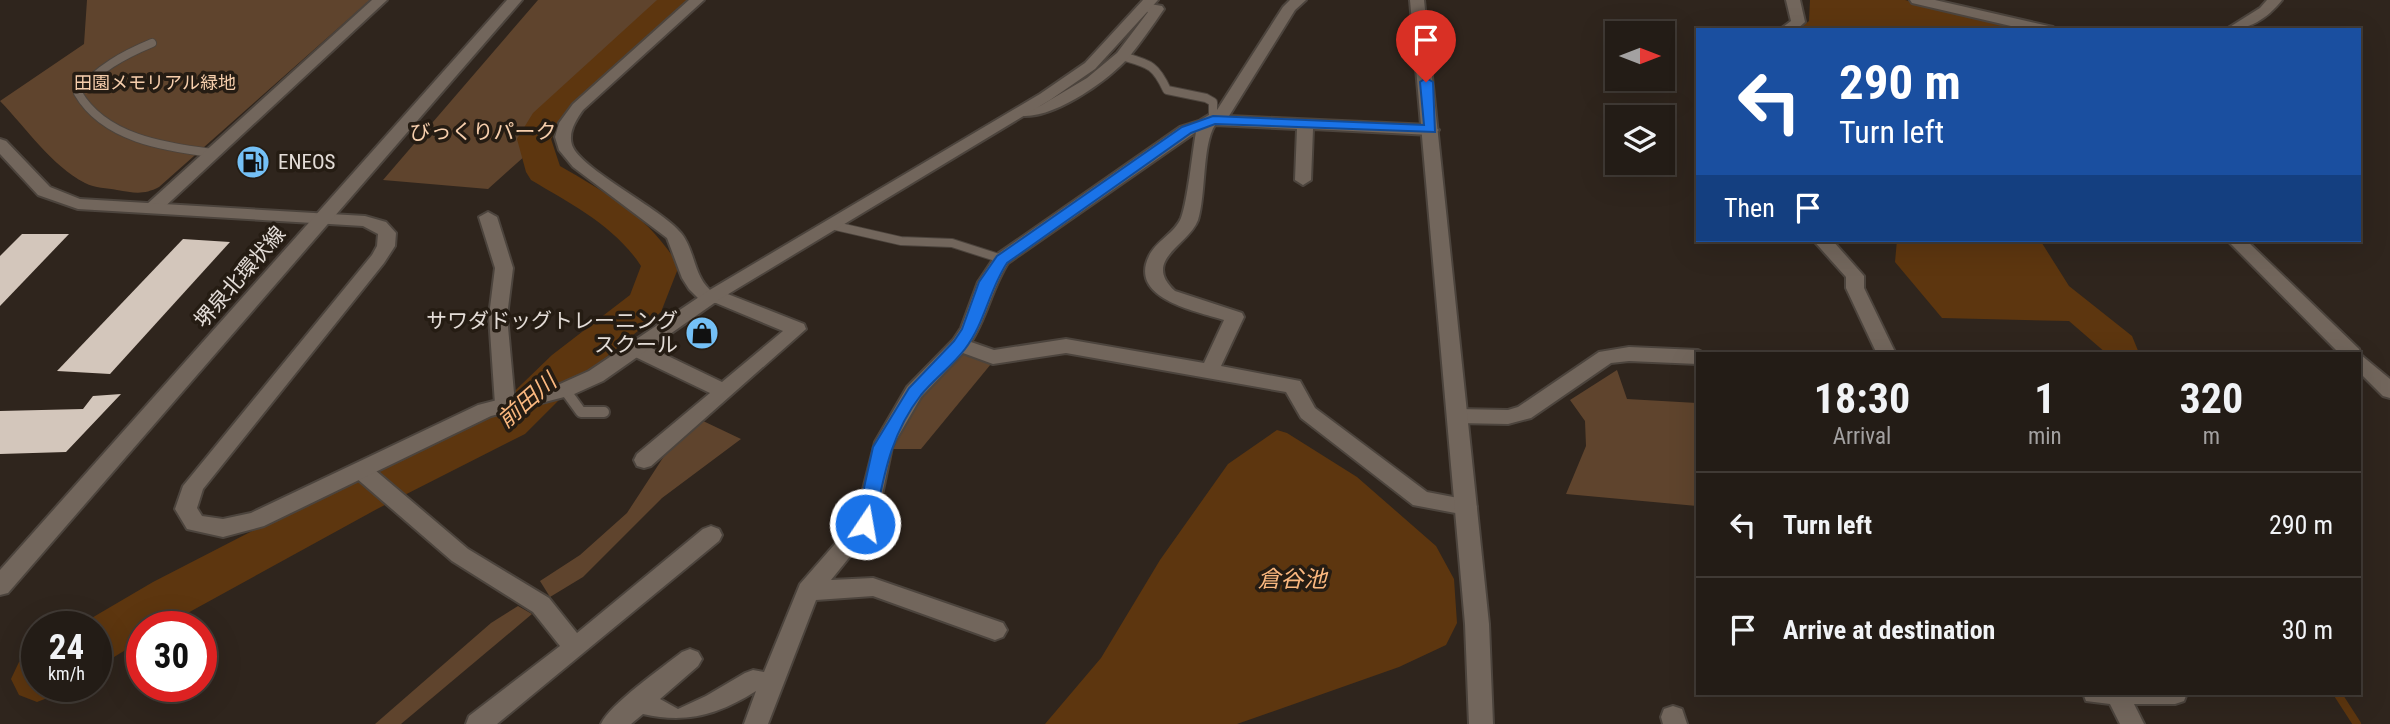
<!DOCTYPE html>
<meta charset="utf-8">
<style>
body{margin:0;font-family:"Roboto Condensed","Noto Sans JP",sans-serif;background:#2b251f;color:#f1f3f6;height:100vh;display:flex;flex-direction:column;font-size:26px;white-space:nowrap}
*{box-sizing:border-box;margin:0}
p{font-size:23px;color:#a3a1a1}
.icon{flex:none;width:38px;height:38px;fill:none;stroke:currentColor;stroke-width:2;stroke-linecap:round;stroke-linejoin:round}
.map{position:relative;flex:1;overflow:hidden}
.sheet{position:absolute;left:1696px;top:352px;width:665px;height:343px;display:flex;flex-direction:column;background:#231c16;border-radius:0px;box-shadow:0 7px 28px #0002,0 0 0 2px #403a35}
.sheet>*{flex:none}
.hud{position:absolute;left:1696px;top:28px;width:665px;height:214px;border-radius:0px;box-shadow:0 7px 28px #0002,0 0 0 2px #403a35;background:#1a4fa0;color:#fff;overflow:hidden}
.needle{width:46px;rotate:90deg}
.fabs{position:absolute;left:1605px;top:21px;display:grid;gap:14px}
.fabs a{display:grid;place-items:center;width:70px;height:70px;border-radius:0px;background:#231c16;box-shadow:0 7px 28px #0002,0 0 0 2px #403a35;font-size:35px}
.speed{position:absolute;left:21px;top:611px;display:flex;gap:14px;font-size:35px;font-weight:700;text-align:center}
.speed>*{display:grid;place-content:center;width:91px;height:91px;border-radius:50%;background:#231c16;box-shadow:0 7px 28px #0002,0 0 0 2px #403a35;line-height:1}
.speed small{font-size:18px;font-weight:400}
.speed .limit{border:10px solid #d22;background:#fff;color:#111}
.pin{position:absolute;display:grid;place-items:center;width:60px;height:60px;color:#fff;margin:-72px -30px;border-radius:50% 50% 50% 0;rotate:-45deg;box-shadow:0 0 7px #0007}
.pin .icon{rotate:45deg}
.me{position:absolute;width:77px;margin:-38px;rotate:12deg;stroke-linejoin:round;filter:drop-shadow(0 0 5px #0008)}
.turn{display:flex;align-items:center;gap:24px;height:147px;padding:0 28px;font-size:32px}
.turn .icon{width:91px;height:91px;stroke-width:2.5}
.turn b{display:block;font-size:49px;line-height:60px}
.then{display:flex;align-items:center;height:66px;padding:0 28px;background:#0003;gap:14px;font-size:26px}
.eta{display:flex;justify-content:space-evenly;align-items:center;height:119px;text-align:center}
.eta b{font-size:42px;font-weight:700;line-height:49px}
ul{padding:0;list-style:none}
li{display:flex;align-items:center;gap:21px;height:105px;padding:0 28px;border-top:2px solid #403a35}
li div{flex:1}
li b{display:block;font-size:26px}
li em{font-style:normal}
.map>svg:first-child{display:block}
</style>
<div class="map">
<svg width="2390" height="724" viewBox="0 0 2390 724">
<rect width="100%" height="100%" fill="#2f251d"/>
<!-- green -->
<g fill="#5f442d">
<path d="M87 0H370L159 187C144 195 134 193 117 190 107 188 95 188 85 183 51 165 27 129 0 101L84 44Z"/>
<path d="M538 0H668L543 114 529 135 526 155 488 189 383 180Z"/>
<path d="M960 353 991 364 921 449H893L909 414Z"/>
<path d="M1617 370 1627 399 1697 403V506L1566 494 1586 446 1585 421 1570 400Z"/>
<path d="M701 420 741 439 662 498 583 577 550 597 540 581 580 555 627 513 670 447Z"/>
<path d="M518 606 532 614 401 724H375L491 623Z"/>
</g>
<!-- water -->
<g fill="#5d360f">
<path d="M1810 0H1905L2021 30H1798L1809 21Z"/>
<path d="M1897 240H2040L2069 286 2132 336 2139 353H2106L2069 321 1942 318 1895 262Z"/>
<path d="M1277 430 1287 433 1357 477 1436 546 1454 579 1457 623 1446 645 1399 667 1237 724H1045L1101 658 1160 560 1228 464Z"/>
</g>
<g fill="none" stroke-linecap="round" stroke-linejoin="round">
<!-- stream -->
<path stroke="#5d360f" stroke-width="8" d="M2337 693 2357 724"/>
<!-- river -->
<g fill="#5d360f" fill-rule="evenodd">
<path d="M657 0H690L559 125 551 139 560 166C610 195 648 216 679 266L661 312 582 377 525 434 377 509 164 626H142V640L114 657 96 664V626H78L153 582 345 483 493 412 552 355 630 295 641 266C615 226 571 204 531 180L526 172 517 139 533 113Z"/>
<path d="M37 655V686H60L55 695 37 702 19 695 11 679 19 662Z"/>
</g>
</g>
<!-- building -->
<g fill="#d3c6bb">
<path d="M22 234H69L0 306V256Z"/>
<path d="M183 239 230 242 110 374 57 371Z"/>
<path d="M121 394 66 452 0 454V411L83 409 93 396Z"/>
</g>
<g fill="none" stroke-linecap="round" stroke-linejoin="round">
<defs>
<g id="service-far1">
<path d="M152 43C123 55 98 69 78 93 104 138 164 147 212 153"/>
<path d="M1122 56C1149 64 1155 64 1167 90L1206 98 1213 102V120"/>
<path d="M831 225 901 241 952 243 1002 259"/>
</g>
<path id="service" d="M565 390 581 412H604"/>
<g id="minor">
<path d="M372 0H387L158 213H146L143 209 146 205Z"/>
<path d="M689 0H704L583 110C576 120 568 132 572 145 580 169 662 209 681 233 695 250 693 274 710 290L720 291 804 324 806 329 651 466 644 468 637 466 634 460 637 454 710 393 629 354 626 349 629 344H643L722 382 783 331 716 303H703L689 289 682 278 667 238 573 167 559 150 555 137 559 123 573 104Z"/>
<path d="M1290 0H1306L1295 10 1229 116 1431 125 1439 130 1431 135 1313 129 1311 180 1303 185 1295 180 1297 129 1215 125C1202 145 1206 195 1198 220 1189 245 1141 260 1175 291L1242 313 1244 317 1221 366 1300 381 1315 408 1427 492 1474 501 1477 507 1474 513 1466 515 1413 505 1301 418 1286 392 1066 353 993 364 963 353 921 397 892 447 876 524 831 580 873 578 1003 623 1007 630 1003 637 995 640 873 596 816 600 768 724H744L756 691C718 715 686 724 643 714L631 724H601C610 704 662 668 682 652L690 649 698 652 702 659 698 666 660 699 678 709 706 696 745 673 753 670 764 672 800 584 855 521 875 442 907 387 953 340 961 328 978 282 996 255 1180 127 1199 121 1217 110 1283 7ZM1196 132C1192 154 1188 199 1181 218 1175 233 1156 241 1149 256 1128 299 1197 311 1224 320L1204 363 1066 339 994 350 971 342C987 317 992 288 1008 263Z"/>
<path d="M1786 0H1800L1805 22 1796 30H1779L1791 21Z"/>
<path d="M1910 0H1935L2053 27 2055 30H2028L1912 3Z"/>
<path d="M2267 0H2282C2267 19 2249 30 2225 30L2260 8Z"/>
<path d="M1144 3 1162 6 1164 9C1153 25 1141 42 1129 57 1108 81 1049 123 1016 115L1014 112 1016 109 1040 106 1087 78 1117 53 1148 12 1137 7Z"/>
<path d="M488 212 497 217 513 268 507 316 515 404 512 409 505 411 498 409 495 404 489 316 495 268 479 217Z"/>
<path d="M1813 240H1832L1864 276V288L1896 354H1877L1846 288V277Z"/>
<path d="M2227 240H2246L2359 349 2361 355 2390 379V398L2383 396 2359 372V354H2340Z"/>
<path d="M1629 347 1698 350 1706 354H1698V364L1629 361 1611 363 1531 418 1508 424 1457 423 1450 421 1447 416 1450 411 1457 409 1508 410 1518 407 1599 352Z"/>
<path d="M362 463 369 465 468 549 549 598 577 633 703 529 711 526 719 529 722 535 719 541 497 724H466L469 716 560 646 533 612 452 561 355 477 352 471 355 465Z"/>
<path d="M2083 693H2187L2184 701 2175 704H2134L2144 724H2120L2110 704 2086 701Z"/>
<path d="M1673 706 1682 709 1687 724H1663L1661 717 1664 709Z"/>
</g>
<g id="tertiary">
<path d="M1143 0H1158L1095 69 1050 100 720 299 603 381 572 395 491 416 264 526 223 537 187 529 175 509 183 486 372 255 377 246 378 234 363 226 78 209 38 195 0 154V139L6 141 50 187 80 199 365 216 386 222 396 233 395 246 384 263 203 489 197 508 202 516 223 519 251 513 478 405 560 384 589 371 708 291 1040 94 1085 63Z"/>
<path d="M1410 0H1424L1489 624 1493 724H1469L1465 624Z"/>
</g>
<path id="secondary" d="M507 0H522L8 593 0 595V570Z"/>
</defs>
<!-- service-far1 casing -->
<use href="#service-far1" stroke="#4c443d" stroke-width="10"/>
<!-- service casing -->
<use href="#service" stroke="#4c443d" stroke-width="14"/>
<!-- minor casing -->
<use href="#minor" stroke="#4c443d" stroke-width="4"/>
<!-- tertiary casing -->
<use href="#tertiary" stroke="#4c443d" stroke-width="4"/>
<!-- secondary casing -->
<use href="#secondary" stroke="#4c443d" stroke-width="4"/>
<!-- service-far1 -->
<use href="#service-far1" stroke="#72665c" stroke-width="8"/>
<!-- service -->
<use href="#service" stroke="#72665c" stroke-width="10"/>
<!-- minor -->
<use href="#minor" fill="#72665c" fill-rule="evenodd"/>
<!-- tertiary -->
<use href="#tertiary" fill="#72665c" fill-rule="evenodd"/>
<!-- secondary -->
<use href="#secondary" fill="#72665c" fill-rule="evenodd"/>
</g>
<!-- route -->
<path fill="#1a73e8" stroke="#114b97" stroke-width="2" d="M1426 78 1433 82 1435 132 1215 124 1191 133 1007 263C989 290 985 323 965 349 952 366 934 379 921 395 890 435 884 476 874 524L871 529H859L856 524 873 447 909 388 954 341 962 329 979 282 997 256 1182 127 1213 116 1424 125 1420 82Z"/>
<!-- icons -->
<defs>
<symbol id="fuel-disc" viewBox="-11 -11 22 22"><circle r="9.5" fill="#74c0f6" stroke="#251c13"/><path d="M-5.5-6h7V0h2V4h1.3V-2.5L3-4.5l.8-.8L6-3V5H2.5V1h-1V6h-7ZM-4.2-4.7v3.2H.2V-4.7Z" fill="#111"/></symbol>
<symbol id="shop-disc" viewBox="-11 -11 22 22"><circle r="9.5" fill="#74c0f6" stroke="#251c13"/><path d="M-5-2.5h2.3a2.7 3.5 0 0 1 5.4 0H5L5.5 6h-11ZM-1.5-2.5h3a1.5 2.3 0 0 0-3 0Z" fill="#111"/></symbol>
</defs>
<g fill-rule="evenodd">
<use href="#fuel-disc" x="234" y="143" width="38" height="38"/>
<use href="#shop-disc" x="683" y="314" width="38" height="38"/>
</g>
<g text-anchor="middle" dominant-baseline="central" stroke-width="7" stroke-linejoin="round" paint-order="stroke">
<!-- far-park labels -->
<g font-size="18" fill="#f6ceac" stroke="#251c13">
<text x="155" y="82">田園メモリアル緑地</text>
</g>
<!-- park labels -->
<g font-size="21" fill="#f6ceac" stroke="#251c13">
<text x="483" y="132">びっくりパーク</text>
</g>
<!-- poi labels -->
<g font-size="21" fill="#e3dcd7" stroke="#251c13" text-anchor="start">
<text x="278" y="162">ENEOS</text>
<text x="678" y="321" text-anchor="end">サワダドッグトレーニング<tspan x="678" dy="24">スクール</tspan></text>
</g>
<!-- street labels -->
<g font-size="21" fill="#e3dcd7" stroke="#251c13">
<text transform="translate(240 277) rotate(-49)">堺泉北環状線</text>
</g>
<!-- water labels -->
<g font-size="23" font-style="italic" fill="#fbb87f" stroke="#251c13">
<text transform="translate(527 401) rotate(-41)">前田川</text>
<text x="1292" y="579">倉谷池</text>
</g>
</g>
</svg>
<div class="fabs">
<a><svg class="needle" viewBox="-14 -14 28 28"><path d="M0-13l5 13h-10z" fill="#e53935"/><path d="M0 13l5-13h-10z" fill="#a3a1a1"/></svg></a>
<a><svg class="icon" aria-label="layers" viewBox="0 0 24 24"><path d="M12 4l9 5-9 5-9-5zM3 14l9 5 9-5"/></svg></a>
</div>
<div class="speed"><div>24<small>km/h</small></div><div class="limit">30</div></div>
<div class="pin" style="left:1426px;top:82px;background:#d93025"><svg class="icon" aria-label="arrive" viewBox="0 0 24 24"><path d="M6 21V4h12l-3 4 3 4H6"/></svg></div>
<svg class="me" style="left:865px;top:524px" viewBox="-20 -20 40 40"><circle r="17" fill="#1a73e8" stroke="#fff" stroke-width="3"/><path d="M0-11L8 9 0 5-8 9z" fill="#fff"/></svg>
<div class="hud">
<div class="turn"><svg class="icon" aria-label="left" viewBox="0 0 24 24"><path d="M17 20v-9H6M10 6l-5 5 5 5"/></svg><div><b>290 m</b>Turn left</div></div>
<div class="then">Then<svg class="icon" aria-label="arrive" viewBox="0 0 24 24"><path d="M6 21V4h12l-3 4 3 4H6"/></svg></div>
</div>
<section class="sheet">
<div class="eta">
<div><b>18:30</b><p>Arrival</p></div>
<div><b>1</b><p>min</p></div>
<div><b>320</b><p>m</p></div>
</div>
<ul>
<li><svg class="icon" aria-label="left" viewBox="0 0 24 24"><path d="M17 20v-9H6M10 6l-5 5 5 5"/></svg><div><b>Turn left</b></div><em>290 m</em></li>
<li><svg class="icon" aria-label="arrive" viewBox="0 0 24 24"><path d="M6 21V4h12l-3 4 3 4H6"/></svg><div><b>Arrive at destination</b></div><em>30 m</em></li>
</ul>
</section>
</div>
